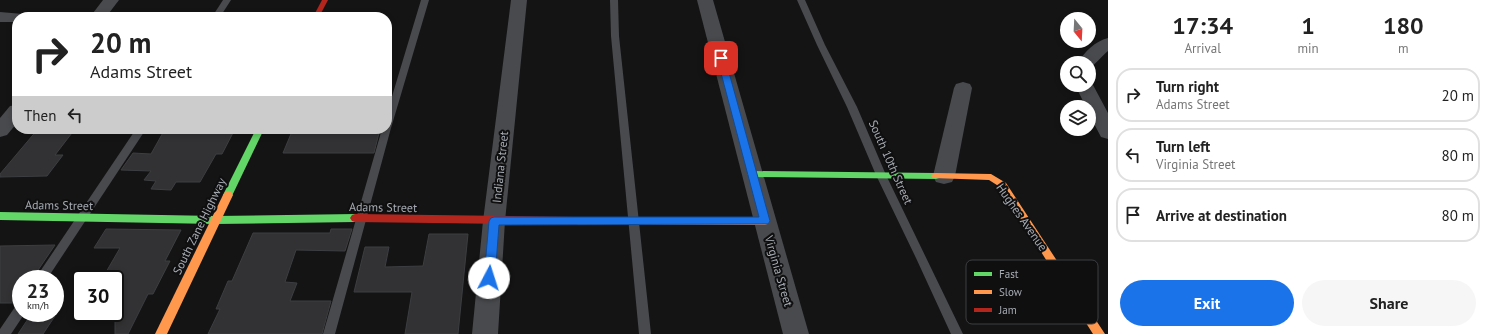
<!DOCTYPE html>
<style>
body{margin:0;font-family:"PT Sans",sans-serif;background:#f6f6f6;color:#222;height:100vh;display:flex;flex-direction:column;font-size:15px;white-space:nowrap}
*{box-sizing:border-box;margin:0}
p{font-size:13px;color:#767676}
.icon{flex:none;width:22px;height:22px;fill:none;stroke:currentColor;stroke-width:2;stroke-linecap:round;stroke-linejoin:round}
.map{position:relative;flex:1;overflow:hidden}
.side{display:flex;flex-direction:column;background:#fff;width:380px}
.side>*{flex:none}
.banner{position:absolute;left:12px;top:12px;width:380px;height:122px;border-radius:16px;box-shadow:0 2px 6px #0003;background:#fff;color:#222;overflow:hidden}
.needle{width:26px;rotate:162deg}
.tools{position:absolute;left:1060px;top:12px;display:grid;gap:8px}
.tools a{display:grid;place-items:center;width:36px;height:36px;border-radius:50%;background:#fff;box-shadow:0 2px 6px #0003;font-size:20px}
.speed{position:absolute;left:12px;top:270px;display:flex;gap:8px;font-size:20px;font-weight:700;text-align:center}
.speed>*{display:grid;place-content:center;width:52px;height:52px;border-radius:50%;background:#fff;box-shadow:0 2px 6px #0003;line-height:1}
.speed small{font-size:10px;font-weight:400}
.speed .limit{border:2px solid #111;border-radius:6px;background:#fff;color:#111}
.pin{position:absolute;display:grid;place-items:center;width:34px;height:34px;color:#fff;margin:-17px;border-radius:8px;box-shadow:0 2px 6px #0006}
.me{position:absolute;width:44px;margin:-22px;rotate:5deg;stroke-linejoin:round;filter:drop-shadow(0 0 3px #0008)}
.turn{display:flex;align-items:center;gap:14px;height:84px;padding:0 12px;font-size:18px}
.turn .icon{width:52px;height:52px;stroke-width:2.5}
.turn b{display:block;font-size:28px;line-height:34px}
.then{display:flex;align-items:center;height:38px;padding:0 12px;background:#0003;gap:8px;font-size:15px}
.eta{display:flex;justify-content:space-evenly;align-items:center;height:68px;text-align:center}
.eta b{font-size:24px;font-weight:700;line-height:28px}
.cta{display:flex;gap:8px;margin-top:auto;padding:8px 12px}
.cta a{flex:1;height:46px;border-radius:24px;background:#1a73e8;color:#fff;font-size:16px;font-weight:700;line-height:46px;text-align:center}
.cta a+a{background:#f6f6f6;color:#222}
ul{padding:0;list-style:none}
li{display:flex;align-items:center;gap:12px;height:54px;margin:0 8px 6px;padding:0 4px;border:2px solid #e0e0e0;border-radius:16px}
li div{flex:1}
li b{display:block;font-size:15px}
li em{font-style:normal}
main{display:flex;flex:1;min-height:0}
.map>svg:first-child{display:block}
</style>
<main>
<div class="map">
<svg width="1108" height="334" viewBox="0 0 1108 334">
<rect width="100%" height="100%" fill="#141415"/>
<!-- building -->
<g fill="#323234" stroke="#3d3e41">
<path d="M38 129H75L55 155H63L47 176 0 177V174Z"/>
<path d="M165 129H235L222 154H216L200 182H176L171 190 151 189 156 181 144 180 151 171 121 170 133 153 151 154Z"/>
<path d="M293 129H380L374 153H283Z"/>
<path d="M106 229 181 230 165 261H170L153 294H148L128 334H115V279H102L120 248H94Z"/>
<path d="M331 229H352L345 251 296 250 285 282 297 283 290 301H331L322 334H208L220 309H216L228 281H232L253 233H330Z"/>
<path d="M429 234H468L458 334H405L412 292H354L365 247H389L385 267 423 266Z"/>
<path d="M55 245 32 279H21V295L15 303H0V246Z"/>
<path d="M30 316H55L43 334H18Z"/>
</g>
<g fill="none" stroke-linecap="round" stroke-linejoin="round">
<!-- lane -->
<g fill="#494a4d" fill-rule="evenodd">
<path d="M223 0H231L220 17H212Z"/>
<path d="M421 0H429L391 128 335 334H323L382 129H387V113Z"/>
<path d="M610 0H618L619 36 651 334H639L611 36Z"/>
<path d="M797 0H805L825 45 857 107 886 175 963 334H951L916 258 876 175 847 107 817 45Z"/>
<path d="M136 129H146L47 279H35Z"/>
<path d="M21 303V313H25L11 334H0V329L17 304Z"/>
</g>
<!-- street -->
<g fill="#494a4d" fill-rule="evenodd">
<path d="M103 0H119L106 17H90Z"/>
<path d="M511 0H527L505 221 498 334H472L483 221Z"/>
<path d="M697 0H713L809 334H783Z"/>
<path d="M0 12 23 14 25 17H17V22H0Z"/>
<path d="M1108 38V51C1103 55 1094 66 1089 68V63H1077C1085 52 1095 41 1108 38Z"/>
<path d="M1089 80 1093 85 1108 113V139L1101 137 1089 114V107H1086L1075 85H1089Z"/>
<path d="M963 82 970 84 972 88 955 176 952 182 944 184 936 182 933 176 954 88 956 84Z"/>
<path d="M17 105V123L7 135 0 137V118L10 106Z"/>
</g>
<!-- fast -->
<g fill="#63d668" fill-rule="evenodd">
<path d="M256 129H264L231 198H225L223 195Z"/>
<path d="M752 171 936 173 939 174 941 176 939 178 936 179 752 177 747 174Z"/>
<path d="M0 212 215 216 355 214 358 215 360 218 358 221 355 222 215 224 0 220Z"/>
</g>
<!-- slow -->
<g fill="#ff974d" fill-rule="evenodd">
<path d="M936 173 991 174 1006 183 1105 334H1093L1000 187 989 180 933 178 931 176 933 174Z"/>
<path d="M228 191 231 192 233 195 167 334H155L223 195 225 192Z"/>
<path d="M576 217H765L768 218 770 221 768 224 765 225H576L573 224 571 221 573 218Z"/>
</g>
<!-- jam -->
<g fill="#b3261e" fill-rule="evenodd">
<path d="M322 0H328L319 17H313Z"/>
<path d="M355 214 576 217 579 218 581 221 579 224 576 225 355 222 352 221 350 218 352 215Z"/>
</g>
</g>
<!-- route -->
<path fill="#1a73e8" stroke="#114b97" d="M718 56H721L725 58 770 221 768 224 499 225 495 278 493 281 489 282 486 281 484 278 489 221 491 218 494 217H759L717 58Z"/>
<g text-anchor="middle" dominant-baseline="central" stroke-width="4" stroke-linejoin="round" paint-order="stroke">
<!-- street labels -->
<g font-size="12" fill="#a7acb4" stroke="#0f0f10">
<text transform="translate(891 162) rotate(66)">South 10th Street</text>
<text transform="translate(500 167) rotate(-84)">Indiana Street</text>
<text transform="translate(59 205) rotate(1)">Adams Street</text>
<text transform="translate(383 207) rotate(1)">Adams Street</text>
<text transform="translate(1022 217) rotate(55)">Hughes Avenue</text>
<text transform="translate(199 226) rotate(-64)">South Zane Highway</text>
<text transform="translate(779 271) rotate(74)">Virginia Street</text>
</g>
</g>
<!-- legend -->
<rect x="966" y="260" width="132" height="64" rx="6" fill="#0f0f10" stroke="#3d3e41" stroke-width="1"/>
<rect x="974" y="272" width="18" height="4" fill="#63d668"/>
<rect x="974" y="290" width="18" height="4" fill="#ff974d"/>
<rect x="974" y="308" width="18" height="4" fill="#b3261e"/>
<g font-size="11" fill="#a7acb4">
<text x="999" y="278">Fast</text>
<text x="999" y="296">Slow</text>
<text x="999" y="314">Jam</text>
</g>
</svg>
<div class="tools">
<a><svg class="needle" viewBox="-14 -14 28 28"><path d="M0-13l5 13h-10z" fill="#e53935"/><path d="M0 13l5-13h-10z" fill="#767676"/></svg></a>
<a><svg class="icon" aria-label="search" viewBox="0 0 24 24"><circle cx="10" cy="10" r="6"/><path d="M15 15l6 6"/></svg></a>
<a><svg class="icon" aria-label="layers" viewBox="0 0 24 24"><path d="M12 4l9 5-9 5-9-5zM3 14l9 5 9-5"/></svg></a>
</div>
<div class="speed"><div>23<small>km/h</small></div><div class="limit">30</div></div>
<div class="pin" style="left:721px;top:58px;background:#d93025"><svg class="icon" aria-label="arrive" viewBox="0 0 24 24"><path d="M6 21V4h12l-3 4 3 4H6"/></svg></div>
<svg class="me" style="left:489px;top:278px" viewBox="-20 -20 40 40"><circle r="19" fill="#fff"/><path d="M0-13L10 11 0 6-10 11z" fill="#1a73e8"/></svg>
<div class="banner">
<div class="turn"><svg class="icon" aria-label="right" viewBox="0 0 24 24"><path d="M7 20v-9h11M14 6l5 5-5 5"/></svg><div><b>20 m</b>Adams Street</div></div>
<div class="then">Then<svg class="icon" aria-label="left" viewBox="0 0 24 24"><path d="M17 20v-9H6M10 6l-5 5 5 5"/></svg></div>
</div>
</div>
<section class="side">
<div class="eta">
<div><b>17:34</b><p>Arrival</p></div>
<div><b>1</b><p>min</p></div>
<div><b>180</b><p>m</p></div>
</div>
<ul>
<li><svg class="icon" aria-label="right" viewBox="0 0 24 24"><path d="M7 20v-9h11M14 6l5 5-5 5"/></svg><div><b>Turn right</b><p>Adams Street</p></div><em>20 m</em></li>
<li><svg class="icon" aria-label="left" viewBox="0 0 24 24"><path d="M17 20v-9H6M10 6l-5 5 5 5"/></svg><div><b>Turn left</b><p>Virginia Street</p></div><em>80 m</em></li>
<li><svg class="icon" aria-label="arrive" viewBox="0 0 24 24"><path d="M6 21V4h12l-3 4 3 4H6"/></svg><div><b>Arrive at destination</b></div><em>80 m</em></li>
</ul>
<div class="cta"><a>Exit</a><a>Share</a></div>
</section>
</main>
